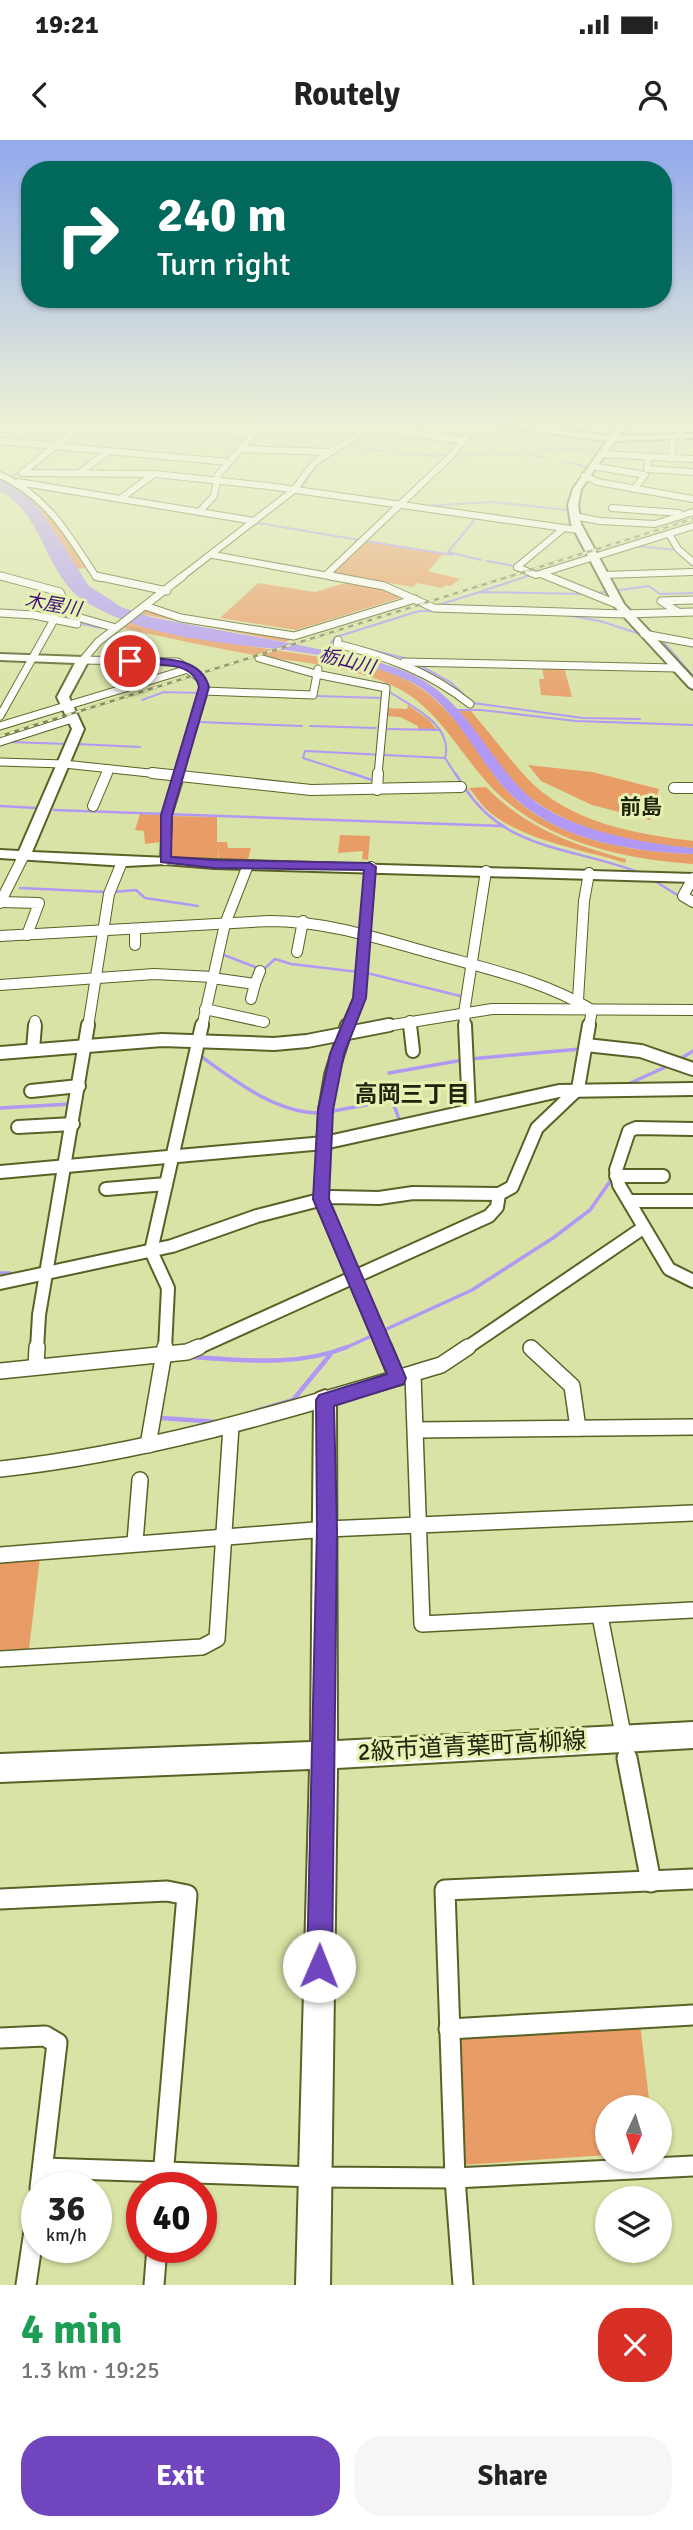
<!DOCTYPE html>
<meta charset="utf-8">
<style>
body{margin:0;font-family:Signika,"Noto Sans JP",sans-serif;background:#f6f6f6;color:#222;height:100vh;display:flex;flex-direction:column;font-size:26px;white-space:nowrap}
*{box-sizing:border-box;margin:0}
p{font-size:23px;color:#767676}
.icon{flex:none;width:38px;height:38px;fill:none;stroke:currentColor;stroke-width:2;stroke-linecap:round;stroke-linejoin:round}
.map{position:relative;height:2145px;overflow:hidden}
.side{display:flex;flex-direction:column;background:#fff;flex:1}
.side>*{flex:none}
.guide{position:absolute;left:21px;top:21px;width:651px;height:147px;border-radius:28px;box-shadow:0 2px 5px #0004;background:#00695c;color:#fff;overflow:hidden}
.needle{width:46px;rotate:184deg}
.buttons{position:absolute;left:595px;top:1955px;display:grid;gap:14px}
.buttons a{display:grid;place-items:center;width:77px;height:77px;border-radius:50%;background:#fff;box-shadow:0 2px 5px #0004;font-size:35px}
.speed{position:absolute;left:21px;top:2032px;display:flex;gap:14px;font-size:35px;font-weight:700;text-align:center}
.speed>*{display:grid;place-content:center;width:91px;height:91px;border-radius:50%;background:#fff;box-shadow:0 2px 5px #0004;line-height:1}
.speed small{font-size:18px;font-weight:400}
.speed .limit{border:10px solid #d22;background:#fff;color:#111}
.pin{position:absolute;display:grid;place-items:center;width:60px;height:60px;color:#fff;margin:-30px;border:4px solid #fff;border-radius:50%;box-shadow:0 2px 7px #0007}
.me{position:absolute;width:77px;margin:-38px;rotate:1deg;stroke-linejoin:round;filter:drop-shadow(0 0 5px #0008)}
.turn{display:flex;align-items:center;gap:24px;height:147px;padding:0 21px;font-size:32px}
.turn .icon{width:91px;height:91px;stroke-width:2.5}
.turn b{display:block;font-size:49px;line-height:60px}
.round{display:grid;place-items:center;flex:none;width:74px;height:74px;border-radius:28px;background:#f6f6f6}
.summary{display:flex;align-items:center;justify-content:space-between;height:119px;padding:0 21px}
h1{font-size:42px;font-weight:700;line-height:52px;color:#1e9e55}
.action{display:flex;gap:14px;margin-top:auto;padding:14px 21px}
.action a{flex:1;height:80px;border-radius:28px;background:#7045be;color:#fff;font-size:28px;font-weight:700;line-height:80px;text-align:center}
.action a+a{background:#f6f6f6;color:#222}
.status{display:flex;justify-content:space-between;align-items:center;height:49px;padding:0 35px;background:#fff;direction:ltr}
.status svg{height:19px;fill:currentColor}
header{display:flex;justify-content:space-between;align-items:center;height:91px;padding:0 21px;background:#fff;font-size:32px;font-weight:700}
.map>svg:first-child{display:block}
</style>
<div class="status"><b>19:21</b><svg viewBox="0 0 49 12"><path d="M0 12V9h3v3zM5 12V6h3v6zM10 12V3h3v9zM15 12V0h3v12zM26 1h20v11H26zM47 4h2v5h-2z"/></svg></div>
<header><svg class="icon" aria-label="back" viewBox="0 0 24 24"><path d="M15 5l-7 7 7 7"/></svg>Routely<svg class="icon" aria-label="person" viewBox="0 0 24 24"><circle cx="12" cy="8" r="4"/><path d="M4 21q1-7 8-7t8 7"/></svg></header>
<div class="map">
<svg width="693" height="2145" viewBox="0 0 693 2145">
<rect width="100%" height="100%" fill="#d9e3a5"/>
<!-- green -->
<g fill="#e89d67">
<path d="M9 340 40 359 85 428 78 429 40 369 27 355 3 341Z"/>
<path d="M366 402 443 414 428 431 460 439 451 446 446 445 442 448 417 443 413 447 333 433Z"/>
<path d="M349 442 381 448 400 458 296 490 220 478 258 443 315 452Z"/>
<path d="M148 469 296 498 285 502 141 474Z"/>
<path d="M131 482C185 497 239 504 294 513 332 519 377 523 412 543 448 563 470 601 493 634 538 697 620 711 693 714V724C622 719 545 702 493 649 462 617 442 574 403 551 358 526 303 523 254 515 210 507 167 498 123 488Z"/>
<path d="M542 526 564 527 572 557 541 555 539 539H544Z"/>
<path d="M408 565 429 580 437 590 418 589V586L400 577 386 576V568L407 569Z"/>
<path d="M470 570C489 592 506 615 525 636 567 682 634 694 693 701V708C635 703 568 691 522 651 502 633 478 593 459 571Z"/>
<path d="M528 625 592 632 659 649 650 680 592 665 541 641Z"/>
<path d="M486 647C525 687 573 705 626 719L625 723C582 709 521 701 486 669 480 663 475 655 469 648Z"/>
<path d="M140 674 164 675 161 702 145 704 144 691 135 690Z"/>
<path d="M172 676 217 677V702H227L228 708H251L248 719 219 721 218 707V722L168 717Z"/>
<path d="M340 695 370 696 368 720 362 719 363 711 338 713Z"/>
<path d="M40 1417 29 1509 0 1510V1420Z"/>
<path d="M640 1884 650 1967H607V2015L462 2025 458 1899Z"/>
</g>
<!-- water -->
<path fill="#b198f4" d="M0 339 27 355 40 369 88 445 121 467 151 477C205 488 259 497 313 508 345 514 381 520 411 534 462 557 483 609 520 648 557 689 641 703 693 708V714C620 711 539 697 493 634 469 602 447 559 409 541 307 494 183 520 86 462 45 437 45 375 0 351Z"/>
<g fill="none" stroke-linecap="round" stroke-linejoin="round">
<!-- stream-far3 -->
<g stroke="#b198f4" stroke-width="2">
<path d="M115 283 126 284"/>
<path d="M433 283 468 288"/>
<path d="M257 295 274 298"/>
<path d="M347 305 365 309"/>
<path d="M369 309 383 311"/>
<path d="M391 312 394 313"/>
<path d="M400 314 448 316"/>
<path d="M493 314 511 315"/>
<path d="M475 315 487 314"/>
<path d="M515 315H519"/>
<path d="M455 316 469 315"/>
<path d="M524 316 556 308 597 312"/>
<path d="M537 316 544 317"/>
<path d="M564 321 585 327"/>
<path d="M12 337 21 331"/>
<path d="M301 349 309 336"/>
<path d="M421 366 493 362 567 370"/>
<path d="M476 378 448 412 481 420"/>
<path d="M258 383 359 400"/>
<path d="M366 401 452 415"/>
<path d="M634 406 678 410"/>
<path d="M487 421 514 426"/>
<path d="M482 451 531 435"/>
<path d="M597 453 649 446 660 454 693 453"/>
<path d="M435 466 480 452 586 454"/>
<path d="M566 475 600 481 643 495"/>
<path d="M78 483 100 488"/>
<path d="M661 499 693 536"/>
<path d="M344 503 408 519"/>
<path d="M322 513 336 497 419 471H436"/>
<path d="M417 524 450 542 473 563 583 578 640 579"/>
<path d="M388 551C411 566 454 585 445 618L456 635"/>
<path d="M315 556 382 558"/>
<path d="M142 560 164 552 201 553"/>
<path d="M454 570H481L576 581 693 585"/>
<path d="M199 582 302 586"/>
<path d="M310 586 376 588"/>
<path d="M388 589 439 590"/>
<path d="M10 602 68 604"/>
<path d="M76 604 140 607"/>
<path d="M356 635 303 618 305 611 445 618"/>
</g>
<!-- stream-far2 -->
<g stroke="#b198f4" stroke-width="2.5">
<path d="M351 633 375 641"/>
<path d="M455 633 463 645"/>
<path d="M465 648C507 713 577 707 643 734"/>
<path d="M0 666 37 668"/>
<path d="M54 670 503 686"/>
<path d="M650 738 682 758"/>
<path d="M20 748 106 752"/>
<path d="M113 752 136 750 145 758 198 766"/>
<path d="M224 815 263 830 275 819 291 824 367 833 460 856"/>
</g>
<!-- stream-far1 -->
<g stroke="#b198f4" stroke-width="3.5">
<path d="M199 915C234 940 275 973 320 973"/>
<path d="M470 919 580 909"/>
<path d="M680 919 693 911"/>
<path d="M389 933 463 920"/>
<path d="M626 945 670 925"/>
<path d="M0 968 71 964"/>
<path d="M328 972 392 960 399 979"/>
<path d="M0 1133H10L12 1136"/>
<path d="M343 1209 472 1150 553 1098 590 1070 611 1040"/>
</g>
<!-- stream -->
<g stroke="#b198f4" stroke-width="4.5">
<path d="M191 1217C242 1220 298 1227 347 1207"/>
<path d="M256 1271 293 1260 330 1215"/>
<path d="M161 1278 218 1282"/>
</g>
<!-- street-tunnel -->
<path stroke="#b4bd86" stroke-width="6" stroke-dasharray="6 2.5" stroke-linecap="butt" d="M678 380 686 384"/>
<defs>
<g id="street-far5">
<path d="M124 283 253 294"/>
<path d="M330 283 461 300"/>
<path d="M671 283 683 297"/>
<path d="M0 301 228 322"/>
<path d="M241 309 331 312"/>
<path d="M601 314 693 319"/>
<path d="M648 319 647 329 693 332"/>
<path d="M672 319 673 297"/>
<path d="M592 326 645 335 634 349"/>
<path d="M22 333 84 283"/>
<path d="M23 333 155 334 268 346 578 390"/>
<path d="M79 333 109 311"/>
<path d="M0 335C47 356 69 395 96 437L101 438"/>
<path d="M584 336 598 342 693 359"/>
<path d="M18 342 254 381"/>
<path d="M120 359 154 334"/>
<path d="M612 368 679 373"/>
<path d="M199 372 214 356 218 335 263 283"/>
<path d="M574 376 600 381 655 384 693 372"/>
<path d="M669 394 678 409 693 422"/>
<path d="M213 415 340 438"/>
<path d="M517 427 536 435 693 386"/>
<path d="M517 427 563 389"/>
<path d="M540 434 552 438"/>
<path d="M326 435 450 317 477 283"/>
<path d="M603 435 693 432"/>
<path d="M0 436 8 438"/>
<path d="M180 438 294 350 314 323 375 283"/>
</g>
<g id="street-far4">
<path d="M1 436 60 452 70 475 116 488"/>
<path d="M96 436 167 451"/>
<path d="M331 436 384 446 434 468 625 474 693 472"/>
<path d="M547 436 619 465"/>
<path d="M145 466 181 478 294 496 415 459"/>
<path d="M678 472 661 461 693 460"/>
<path d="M0 473 34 475 77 484"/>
<path d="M644 494 693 503"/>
<path d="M338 500 337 504C386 516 430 532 470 564"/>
<path d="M259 518 316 534 386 548 378 635"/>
<path d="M83 520 98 502 183 436"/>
<path d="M83 520 178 522 202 540 204 553 179 635"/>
<path d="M404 522 677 528"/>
<path d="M204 551 313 555 318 529"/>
<path d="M0 576 55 478"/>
<path d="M0 586 188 529"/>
<path d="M0 602 75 578"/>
<path d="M0 622 64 624 168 635"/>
<path d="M106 635 109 629"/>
</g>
<g id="street-far3">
<path d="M152 633 311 650 461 647"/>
<path d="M674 648H693"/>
<path d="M377 650 378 633"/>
<path d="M93 666 107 633"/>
<path d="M165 720 167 675 180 633"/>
<path d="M693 738 683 756 693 762"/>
<path d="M0 762 39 763 27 795"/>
<path d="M0 763 24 715"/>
<path d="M135 789V805"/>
<path d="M0 796 269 781C326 781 377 798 431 813 487 829 542 840 592 870L589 887"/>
<path d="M297 812 303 781"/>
<path d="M212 838 255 844 251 859"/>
<path d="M255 844 260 831"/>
<path d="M0 845 154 834 213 837"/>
<path d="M578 860 584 761 589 733"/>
<path d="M205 869 264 882"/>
<path d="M410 881 411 887"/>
<path d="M35 887V881"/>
<path d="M88 887 109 754 122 722"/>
<path d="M202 887 225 784 248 725"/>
<path d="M346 887 359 858 371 727"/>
<path d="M380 887 492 869 693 870"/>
<path d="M465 887 464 873 486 731"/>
</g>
<g id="street-far2">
<path d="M347 885 331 935 325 970 321 1059 384 1209"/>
<path d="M410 885 413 911"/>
<path d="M465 885 469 969"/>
<path d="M586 905 641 911 693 929"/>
<path d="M33 910 35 885"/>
<path d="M0 913 162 900 274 904 307 901 389 885"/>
<path d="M31 951 79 946"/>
<path d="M18 987 73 984"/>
<path d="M693 989 636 988 629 991 616 1030 619 1045 669 1129 693 1141"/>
<path d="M0 1032 324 1003 559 951 693 949"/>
<path d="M616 1036H663"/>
<path d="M106 1049 166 1044"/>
<path d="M629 1061H693"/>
<path d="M0 1143 172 1106 257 1076 331 1057 379 1058 413 1053 499 1054"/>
<path d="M37 1209 39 1175 88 885"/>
<path d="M165 1209 168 1148 151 1111 202 885"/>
<path d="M195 1209 489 1076 497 1067 499 1054 512 1047 537 988 578 949 589 885"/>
<path d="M465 1209 643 1088"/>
</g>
<g id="street-far1">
<path d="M384 1207 397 1238"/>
<path d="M531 1208 572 1246 578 1288"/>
<path d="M36 1227 37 1207"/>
<path d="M0 1231 187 1212 199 1207"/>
<path d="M413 1235 422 1484 693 1470"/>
<path d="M416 1290 693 1287"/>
<path d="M148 1305 165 1207"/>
<path d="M0 1329C151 1313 296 1268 441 1225L468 1207"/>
<path d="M135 1402 140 1340"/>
<path d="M0 1415 327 1389 693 1373"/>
<path d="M600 1476 628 1620"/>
<path d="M0 1519 202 1507 217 1499 231 1286"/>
</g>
<g id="street">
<path d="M627 1618 651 1742"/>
<path d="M0 1759 167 1751 187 1755 162 2048"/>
<path d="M449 1889 693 1875"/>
<path d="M0 1898 45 1896 57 1903 40 2048"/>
<path d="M43 2028 315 2037 455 2038 693 2026"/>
<path d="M26 2145 37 2071"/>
<path d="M154 2145 157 2107"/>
<path d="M463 2145 455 2038 445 1750 693 1739"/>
</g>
<g id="secondary">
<path d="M477 283H502L610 296 620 283H628L619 296 693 294V298L615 301 581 349 578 365 581 384 624 464 693 538V549L689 547 615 467 571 384 568 365 573 349 607 301Z"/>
<path d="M0 514 83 517 89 520 69 557 84 589 32 712 214 720 693 734V742L214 728 165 724 126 726 0 718V710L19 711 72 589 57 557 75 523 0 520Z"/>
<path d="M325 1250 333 1253 336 1260 337 1601 693 1582V1608L337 1628 330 2145H296L310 1629 0 1642V1614L311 1602 314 1260 317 1253Z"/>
</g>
</defs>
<!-- street-far5 casing -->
<use href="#street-far5" stroke="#5a6127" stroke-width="8"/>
<!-- street-far4 casing -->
<use href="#street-far4" stroke="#5a6127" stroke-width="9"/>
<!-- street-far3 casing -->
<use href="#street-far3" stroke="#5a6127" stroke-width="12"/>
<!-- street-far2 casing -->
<use href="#street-far2" stroke="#5a6127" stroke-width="16"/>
<!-- street-far1 casing -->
<use href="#street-far1" stroke="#5a6127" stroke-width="18"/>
<!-- street casing -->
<use href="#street" stroke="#5a6127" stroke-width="23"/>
<!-- secondary casing -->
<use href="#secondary" stroke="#5a6127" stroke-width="4"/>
<!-- street-far5 -->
<use href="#street-far5" stroke="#fff" stroke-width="6"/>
<!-- street-far4 -->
<use href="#street-far4" stroke="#fff" stroke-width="7"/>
<!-- street-far3 -->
<use href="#street-far3" stroke="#fff" stroke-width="10"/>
<!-- street-far2 -->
<use href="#street-far2" stroke="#fff" stroke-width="12"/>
<!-- street-far1 -->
<use href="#street-far1" stroke="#fff" stroke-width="15"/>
<!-- street -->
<use href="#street" stroke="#fff" stroke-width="19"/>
<!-- secondary -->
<use href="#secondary" fill="#fff" fill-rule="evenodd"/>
<defs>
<path id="rail" d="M0 596 693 379"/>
</defs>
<!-- rail casing -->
<use href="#rail" stroke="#81875c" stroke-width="2.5"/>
<!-- rail -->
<use href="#rail" stroke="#e6f1b2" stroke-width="2" stroke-dasharray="5" stroke-linecap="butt"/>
</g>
<!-- sky -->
<linearGradient id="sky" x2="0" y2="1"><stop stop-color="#92a9ed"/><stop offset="0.49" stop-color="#eef2d6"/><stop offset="1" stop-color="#eef2d6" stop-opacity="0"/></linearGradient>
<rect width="693" height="583" fill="url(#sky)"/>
<!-- route -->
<path fill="#7045be" stroke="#492d7c" stroke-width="2" d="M130 518C157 519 200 514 209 547L172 675 171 717 214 720 370 723 376 727 366 858 344 914 333 970 329 1059 406 1238 404 1244 334 1266 337 1389 332 1826 328 1835 319 1838 311 1835 307 1826 317 1389 316 1260 319 1255 387 1234 313 1059 318 970 330 914 353 858 364 730 214 728 161 722V675L199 547C192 517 149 527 127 523L126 521Z"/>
<g text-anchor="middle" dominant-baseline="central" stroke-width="6" stroke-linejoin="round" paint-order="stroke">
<!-- far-water labels -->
<g font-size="19" font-style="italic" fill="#41127d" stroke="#e6f1b2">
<text transform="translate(53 465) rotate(10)">木屋川</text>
<text transform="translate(347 521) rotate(14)">栃山川</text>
</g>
<!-- far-quarter labels -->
<g font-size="21" font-weight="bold" fill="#21240c" stroke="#e6f1b2">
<text x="641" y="667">前島</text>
</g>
<!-- neighbourhood labels -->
<g font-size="23" font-weight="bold" fill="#21240c" stroke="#e6f1b2">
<text x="412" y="954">高岡三丁目</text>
</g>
<!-- near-street labels -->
<g font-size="24" fill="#21240c" stroke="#e6f1b2">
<text transform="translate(472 1606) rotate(-3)">2級市道青葉町高柳線</text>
</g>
</g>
</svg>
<div class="buttons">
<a><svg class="needle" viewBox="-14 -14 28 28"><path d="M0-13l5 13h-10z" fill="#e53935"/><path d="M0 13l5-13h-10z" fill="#767676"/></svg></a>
<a><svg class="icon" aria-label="layers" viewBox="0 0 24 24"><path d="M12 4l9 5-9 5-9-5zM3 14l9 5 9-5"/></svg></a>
</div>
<div class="speed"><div>36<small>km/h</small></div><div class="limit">40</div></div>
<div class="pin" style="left:130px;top:521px;background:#d93025"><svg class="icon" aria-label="arrive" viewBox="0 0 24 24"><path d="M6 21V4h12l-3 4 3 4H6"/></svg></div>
<svg class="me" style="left:319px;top:1826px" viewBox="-20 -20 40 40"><circle r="19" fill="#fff"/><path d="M0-13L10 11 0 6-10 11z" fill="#7045be"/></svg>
<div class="guide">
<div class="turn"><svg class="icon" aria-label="right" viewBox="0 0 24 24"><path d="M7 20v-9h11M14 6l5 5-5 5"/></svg><div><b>240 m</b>Turn right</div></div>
</div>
</div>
<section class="side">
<div class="summary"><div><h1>4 min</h1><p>1.3 km · 19:25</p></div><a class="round" style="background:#d93025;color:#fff"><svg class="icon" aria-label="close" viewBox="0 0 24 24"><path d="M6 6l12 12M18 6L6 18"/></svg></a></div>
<div class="action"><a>Exit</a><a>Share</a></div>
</section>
